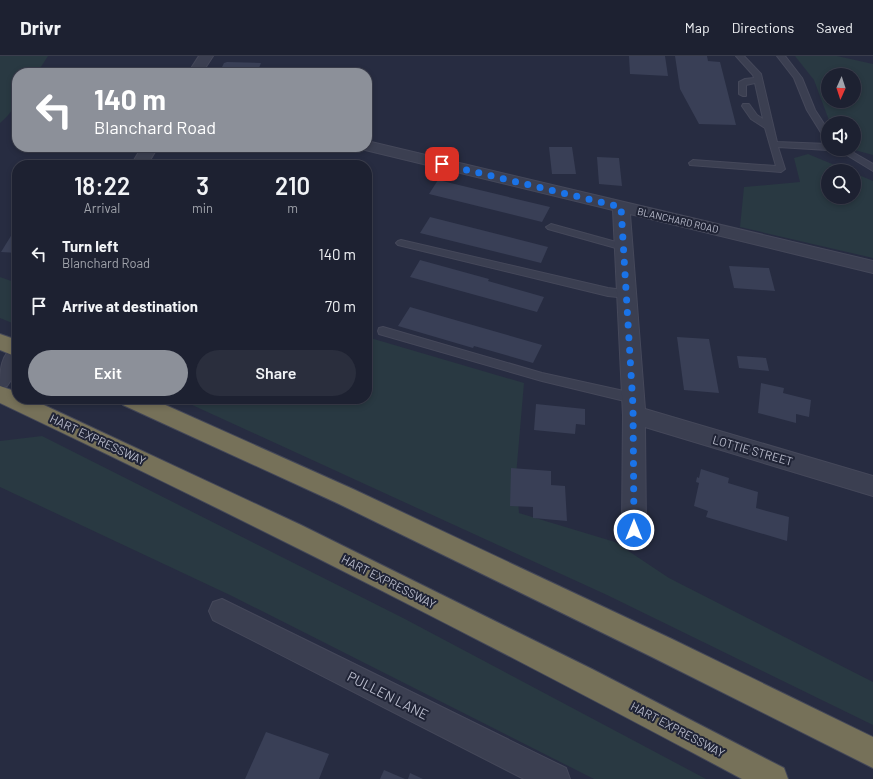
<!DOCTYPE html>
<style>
body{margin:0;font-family:Barlow,sans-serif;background:#2a2e3d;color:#f1f3f6;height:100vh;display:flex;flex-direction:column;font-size:15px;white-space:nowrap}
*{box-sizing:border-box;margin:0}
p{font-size:13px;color:#a0a3ab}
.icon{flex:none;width:22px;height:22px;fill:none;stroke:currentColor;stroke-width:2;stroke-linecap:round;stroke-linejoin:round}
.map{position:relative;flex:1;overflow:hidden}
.details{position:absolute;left:12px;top:104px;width:360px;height:244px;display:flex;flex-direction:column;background:#1d2131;border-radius:16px;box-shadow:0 2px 6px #0003,0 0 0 1px #3b3e4d}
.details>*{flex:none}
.top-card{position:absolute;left:12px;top:12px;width:360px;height:84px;border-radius:16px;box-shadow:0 2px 6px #0003,0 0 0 1px #3b3e4d;background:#8c9099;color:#fff;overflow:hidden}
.needle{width:26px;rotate:183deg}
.fabs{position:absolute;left:821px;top:12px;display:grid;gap:8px}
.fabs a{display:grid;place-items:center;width:40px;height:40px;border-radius:50%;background:#1d2131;box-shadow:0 2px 6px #0003,0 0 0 1px #3b3e4d;font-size:20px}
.pin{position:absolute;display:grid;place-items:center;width:34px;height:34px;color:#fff;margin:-17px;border-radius:8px;box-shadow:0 2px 6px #0006}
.me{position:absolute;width:44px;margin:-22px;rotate:0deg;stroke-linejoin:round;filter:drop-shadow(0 0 3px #0008)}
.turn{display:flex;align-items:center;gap:14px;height:84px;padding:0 16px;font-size:18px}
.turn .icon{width:52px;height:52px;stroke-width:2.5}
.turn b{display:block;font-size:28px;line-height:34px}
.eta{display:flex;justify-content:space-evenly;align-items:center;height:68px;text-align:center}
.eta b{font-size:24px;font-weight:600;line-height:28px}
.primary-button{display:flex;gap:8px;margin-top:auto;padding:8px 16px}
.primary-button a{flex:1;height:46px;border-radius:24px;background:#8c9099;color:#fff;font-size:16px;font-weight:600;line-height:46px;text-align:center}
.primary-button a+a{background:#2a2e3d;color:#f1f3f6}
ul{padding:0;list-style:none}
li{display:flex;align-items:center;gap:12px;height:52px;padding:0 16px}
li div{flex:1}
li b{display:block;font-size:15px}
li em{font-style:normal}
header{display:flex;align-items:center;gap:24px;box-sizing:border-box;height:56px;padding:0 20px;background:#1d2131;border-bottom:1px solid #3b3e4d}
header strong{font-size:19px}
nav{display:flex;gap:22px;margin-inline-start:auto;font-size:14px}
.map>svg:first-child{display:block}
</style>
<header>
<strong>Drivr</strong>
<nav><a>Map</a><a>Directions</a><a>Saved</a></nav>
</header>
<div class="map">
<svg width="873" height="723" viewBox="0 0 873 723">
<rect width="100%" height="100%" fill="#272c41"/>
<!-- green -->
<g fill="#293942" fill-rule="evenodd">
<path d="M0 0H48L37 17H17C17 41 20 50 0 67Z"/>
<path d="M795 0H837L873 8V99L851 93H854V67H830L814 24ZM828 19H854V45H828Z"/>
<path d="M808 98 849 115H828V141H854V117L873 125V202L740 171 744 131 800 126 794 102Z"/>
<path d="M0 221 17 227V269L0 262Z"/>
<path d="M367 281 524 327 516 420 519 457 615 486 669 522 873 626V669L607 539 179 343H367Z"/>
<path d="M42 380 405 563 706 723H594L232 540 0 431V385Z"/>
</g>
<!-- building -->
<g fill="#393f56">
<path d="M629 0H665L668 20 630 18Z"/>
<path d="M675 0H707L708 5 720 6 736 69 699 68 680 33Z"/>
<path d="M227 6 261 7 257 17H221L223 13H221L224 7Z"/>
<path d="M549 91H572L576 118H552Z"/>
<path d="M597 101 619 102 622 130 599 128Z"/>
<path d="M438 124 550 151 542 166 429 138Z"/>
<path d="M430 161 548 191 541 207 420 177Z"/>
<path d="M14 175H17V197L1 196Z"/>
<path d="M420 204 489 223 488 225 544 241 537 256 410 221Z"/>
<path d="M729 210 769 212 775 235 734 232Z"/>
<path d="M410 251 542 289 533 307 474 290 473 292 398 270Z"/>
<path d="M677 281 709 283 719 337 684 334Z"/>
<path d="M737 300 766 302 769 315 739 312Z"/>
<path d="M761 327 784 332 783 337 811 344 809 361 796 358V367L758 357Z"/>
<path d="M536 348 585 353V369L576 368 575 378 534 374Z"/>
<path d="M511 412 551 415V429L565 430 567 465 533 462V451L510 450Z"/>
<path d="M701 413 729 422 728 427 758 436 756 452 789 461 787 485 706 461 708 455 694 450 699 427 696 426 697 421 699 422Z"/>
<path d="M266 676 329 698 319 723H245Z"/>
<path d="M384 714 405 723H380Z"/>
<path d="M410 717 423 723H408Z"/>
</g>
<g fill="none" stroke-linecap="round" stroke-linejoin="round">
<defs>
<g id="lane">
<path d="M736 0H744L761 18 777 86 828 88V93H830L828 94 778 91 785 113 781 116 690 109 689 107 693 104 776 110 765 72 751 63 742 50 743 48H749L757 59 763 63 755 27 746 29V40H743L739 38V26L745 23 754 22 753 19Z"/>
<path d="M777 0H785L802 22 815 54 828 74V84L825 83 807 54 794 22Z"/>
<path d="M837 93H847L873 108V115Z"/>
<path d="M551 168 627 189 628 191 623 194 548 173 546 171Z"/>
<path d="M401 184 608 232 631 235 632 238 631 241 627 242 608 240 398 189 396 187 398 185Z"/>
<path d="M383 271 542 317 633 337 637 339 639 342 637 345 633 347 542 325 379 278 378 275 379 272Z"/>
</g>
<g id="street">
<path d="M199 0H213L202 17H188Z"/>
<path d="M367 85 873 205V217L630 158 645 353 873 420V440L645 371 646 474 643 482 634 485 625 482 622 474 623 359 613 154 361 93 360 91H367Z"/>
<path d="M142 91H158L147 109H131Z"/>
<path d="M17 290V315L7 330 0 332C0 316 0 296 17 290Z"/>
<path d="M222 543 566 712 570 723H524L213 564 209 555 213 546Z"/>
</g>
<g id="highway">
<path d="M0 278 17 284V301L0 294Z"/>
<path d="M0 330 17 336V343H31L301 469 592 613 784 712 788 723H742C498 592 251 466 0 347Z"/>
<path d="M120 343H152L353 433 672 583 873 681V712L652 601 337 447 123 349Z"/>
</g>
</defs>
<!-- lane casing -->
<use href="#lane" stroke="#45485a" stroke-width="2"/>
<!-- street casing -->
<use href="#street" stroke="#45485a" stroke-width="2"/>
<!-- highway casing -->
<use href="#highway" stroke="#434758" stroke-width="2"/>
<!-- lane -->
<use href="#lane" fill="#3b3f51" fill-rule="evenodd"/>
<!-- street -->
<use href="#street" fill="#3b3f51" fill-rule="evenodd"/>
<!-- highway -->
<use href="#highway" fill="#767159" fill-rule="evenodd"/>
</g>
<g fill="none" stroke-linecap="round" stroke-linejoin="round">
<!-- route -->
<path stroke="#1a73e8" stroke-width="7" stroke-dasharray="0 12.6" d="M442 108 621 151 633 350 634 474"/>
</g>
<g text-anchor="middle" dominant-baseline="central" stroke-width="4" stroke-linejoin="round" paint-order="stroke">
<!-- far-street labels -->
<g font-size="10" fill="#b8bbcb" stroke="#202436">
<text transform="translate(678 164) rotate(13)">BLANCHARD ROAD</text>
</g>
<!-- street labels -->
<g font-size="12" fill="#b8bbcb" stroke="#202436">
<text transform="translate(98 383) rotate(25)">HART EXPRESSWAY</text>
<text transform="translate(753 394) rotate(16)">LOTTIE STREET</text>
<text transform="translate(389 525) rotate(27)">HART EXPRESSWAY</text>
<text transform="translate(678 673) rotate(28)">HART EXPRESSWAY</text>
</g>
<!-- near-street labels -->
<g font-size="14" fill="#b8bbcb" stroke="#202436">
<text transform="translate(388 639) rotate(27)">PULLEN LANE</text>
</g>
</g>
</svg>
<div class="fabs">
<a><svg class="needle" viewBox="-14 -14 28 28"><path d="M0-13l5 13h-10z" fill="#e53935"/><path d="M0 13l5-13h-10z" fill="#a0a3ab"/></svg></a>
<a><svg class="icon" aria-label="sound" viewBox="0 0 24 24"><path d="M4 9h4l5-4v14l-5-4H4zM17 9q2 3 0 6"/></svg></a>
<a><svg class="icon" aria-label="search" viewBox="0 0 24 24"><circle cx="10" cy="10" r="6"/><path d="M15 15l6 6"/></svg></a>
</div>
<div class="pin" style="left:442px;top:108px;background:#d93025"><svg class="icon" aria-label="arrive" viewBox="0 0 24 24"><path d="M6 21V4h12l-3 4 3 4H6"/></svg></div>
<svg class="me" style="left:634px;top:474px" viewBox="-20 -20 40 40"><circle r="17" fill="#1a73e8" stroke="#fff" stroke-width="3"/><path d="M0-11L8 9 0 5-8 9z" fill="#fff"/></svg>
<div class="top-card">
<div class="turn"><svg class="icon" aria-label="left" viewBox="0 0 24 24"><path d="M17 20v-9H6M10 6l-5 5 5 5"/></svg><div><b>140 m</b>Blanchard Road</div></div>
</div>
<section class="details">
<div class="eta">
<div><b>18:22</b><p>Arrival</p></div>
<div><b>3</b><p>min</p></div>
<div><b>210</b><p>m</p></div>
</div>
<ul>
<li><svg class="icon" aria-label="left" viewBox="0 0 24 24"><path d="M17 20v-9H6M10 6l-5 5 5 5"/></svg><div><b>Turn left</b><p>Blanchard Road</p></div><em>140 m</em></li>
<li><svg class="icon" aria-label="arrive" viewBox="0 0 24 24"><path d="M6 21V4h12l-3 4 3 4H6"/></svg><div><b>Arrive at destination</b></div><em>70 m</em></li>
</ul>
<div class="primary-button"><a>Exit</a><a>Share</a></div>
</section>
</div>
